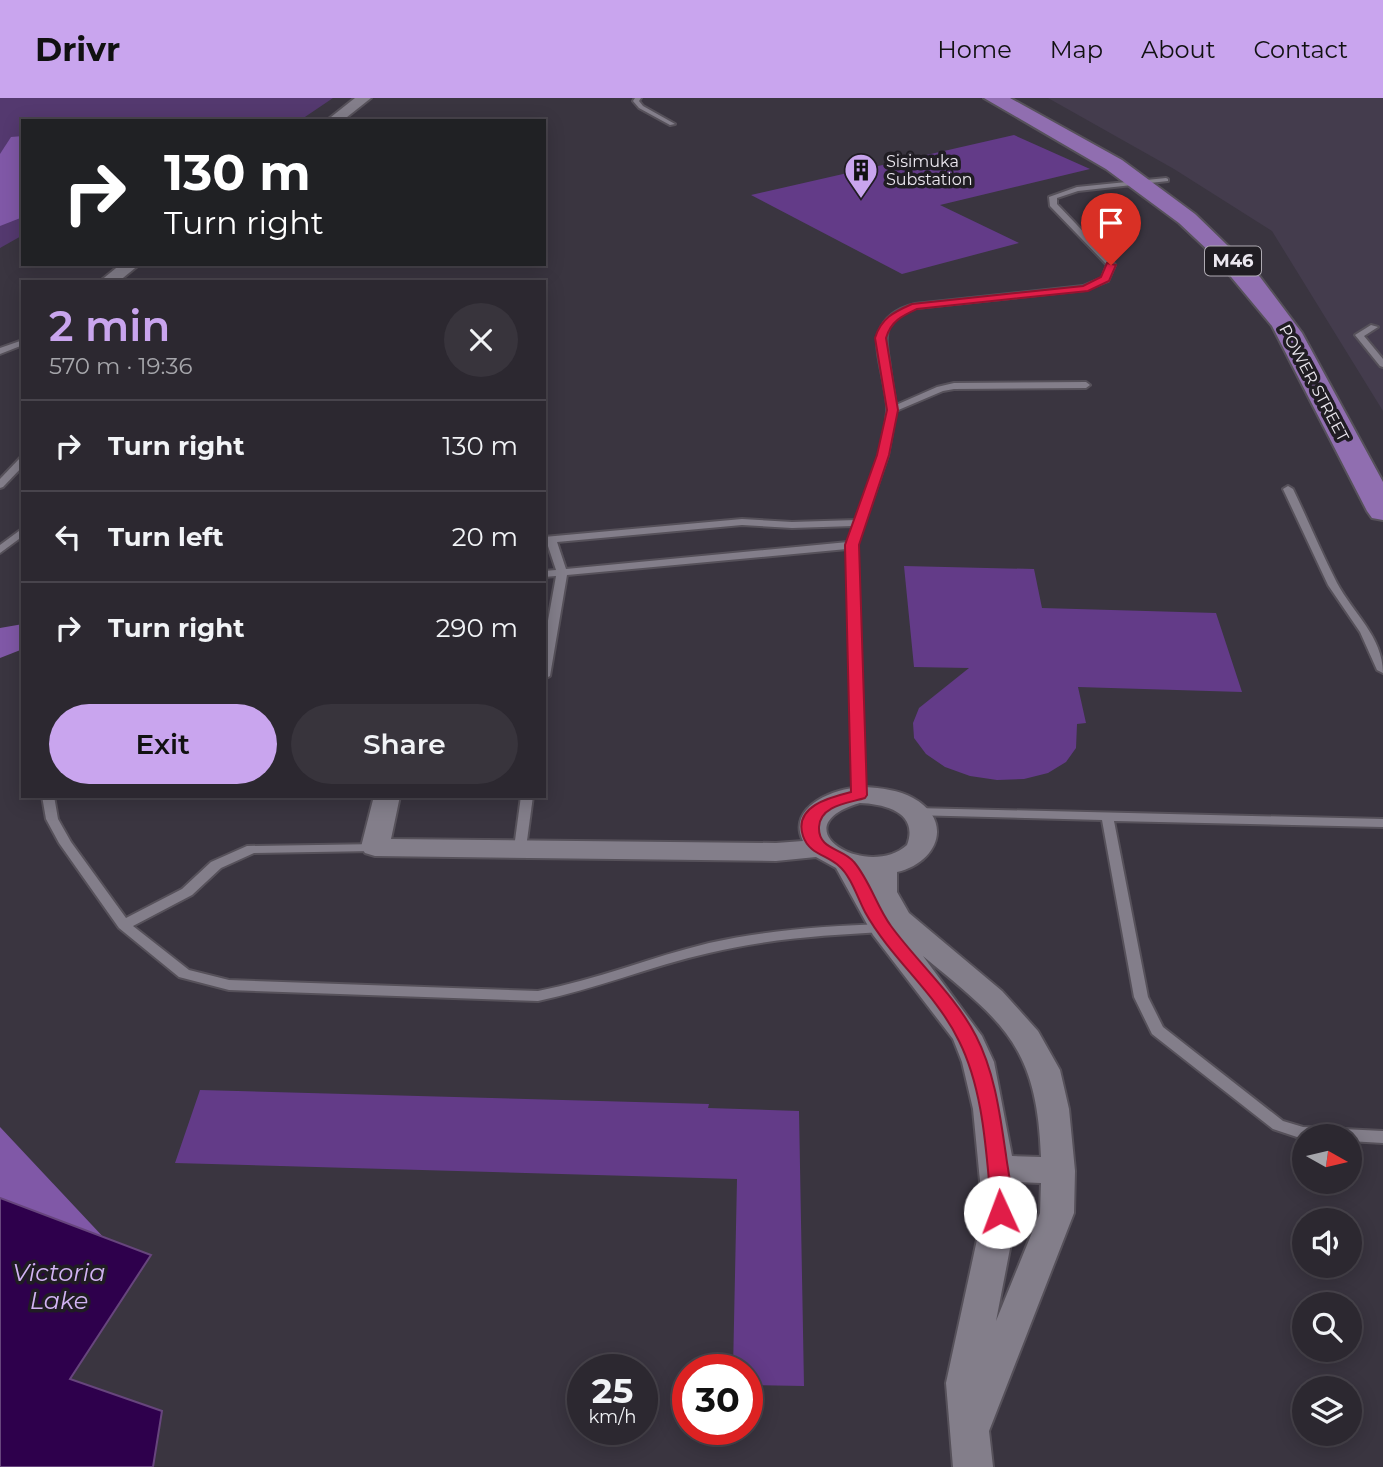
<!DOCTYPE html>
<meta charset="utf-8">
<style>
body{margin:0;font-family:Montserrat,sans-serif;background:#38343c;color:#f1f3f6;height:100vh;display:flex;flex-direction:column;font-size:26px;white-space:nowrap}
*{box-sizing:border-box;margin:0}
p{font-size:23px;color:#a6a6ab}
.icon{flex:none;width:38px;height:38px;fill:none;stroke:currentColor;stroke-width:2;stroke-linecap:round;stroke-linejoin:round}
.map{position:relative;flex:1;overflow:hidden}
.details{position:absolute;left:21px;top:182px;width:525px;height:518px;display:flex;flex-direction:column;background:#2c2830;border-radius:0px;box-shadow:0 4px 18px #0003,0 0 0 2px #48444c}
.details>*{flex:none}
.top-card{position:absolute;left:21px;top:21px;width:525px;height:147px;border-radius:0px;box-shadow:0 4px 18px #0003,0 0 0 2px #48444c;background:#202124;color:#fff;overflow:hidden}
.needle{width:46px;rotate:98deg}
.buttons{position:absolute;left:1292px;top:1026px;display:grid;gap:14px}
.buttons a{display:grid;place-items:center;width:70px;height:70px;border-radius:50%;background:#2c2830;box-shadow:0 4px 18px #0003,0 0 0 2px #48444c;font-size:35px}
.speed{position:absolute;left:567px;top:1256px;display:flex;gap:14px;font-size:35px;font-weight:700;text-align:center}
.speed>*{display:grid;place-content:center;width:91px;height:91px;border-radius:50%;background:#2c2830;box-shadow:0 4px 18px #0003,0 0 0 2px #48444c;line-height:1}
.speed small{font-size:18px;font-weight:400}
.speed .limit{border:10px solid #d22;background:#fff;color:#111}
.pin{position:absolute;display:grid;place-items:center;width:60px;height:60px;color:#fff;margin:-72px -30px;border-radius:50% 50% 50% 0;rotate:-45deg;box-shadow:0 0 7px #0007}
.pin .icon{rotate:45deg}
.me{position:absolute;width:77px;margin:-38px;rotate:358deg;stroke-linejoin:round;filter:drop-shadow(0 0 5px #0008)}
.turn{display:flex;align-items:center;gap:24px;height:147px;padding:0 28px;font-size:32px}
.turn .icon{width:91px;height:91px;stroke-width:2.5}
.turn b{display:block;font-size:49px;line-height:60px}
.round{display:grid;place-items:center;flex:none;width:74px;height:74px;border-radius:37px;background:#38343c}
.head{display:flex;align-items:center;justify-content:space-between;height:119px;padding:0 28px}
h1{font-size:42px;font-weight:600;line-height:52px;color:#c9a5ee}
.button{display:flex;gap:14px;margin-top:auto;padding:14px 28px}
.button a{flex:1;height:80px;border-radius:42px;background:#c9a5ee;color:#111;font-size:28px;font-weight:600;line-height:80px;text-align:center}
.button a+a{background:#38343c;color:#f1f3f6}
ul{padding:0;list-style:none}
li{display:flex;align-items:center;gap:21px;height:91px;padding:0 28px;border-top:2px solid #48444c}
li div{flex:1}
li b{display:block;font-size:26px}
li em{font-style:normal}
header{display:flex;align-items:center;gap:42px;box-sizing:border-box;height:98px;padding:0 35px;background:#c9a5ee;color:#111}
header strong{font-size:33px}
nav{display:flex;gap:38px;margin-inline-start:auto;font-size:24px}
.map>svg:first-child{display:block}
</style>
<header>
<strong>Drivr</strong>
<nav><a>Home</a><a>Map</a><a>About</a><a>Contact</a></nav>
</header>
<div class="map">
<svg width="1383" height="1369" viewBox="0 0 1383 1369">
<rect width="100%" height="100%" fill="#3a3540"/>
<!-- built -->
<path fill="#443c4d" d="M1048 0H1383V313L1272 133 1174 71Z"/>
<!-- green -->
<path fill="#54396f" d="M0 0H333L299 23H23V137L0 150Z"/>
<!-- forest -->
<g fill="#8058a7">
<path d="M23 38V119L0 128V56L11 39Z"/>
<path d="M23 526V551L0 560V530Z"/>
<path d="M0 1029 106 1142 0 1100Z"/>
</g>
<!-- water -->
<path fill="#2e004c" stroke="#67457d" stroke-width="2" d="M0 1100 151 1157 70 1281 162 1313 153 1369H0Z"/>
<!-- building -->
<g fill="#633b88">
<path d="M1014 37 1090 71 940 107 1019 145 902 176 751 97Z"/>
<path d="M904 468 1034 471 1042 510 1216 515 1242 594 1078 589 1086 625 1077 626 1076 650 1066 664 1048 675 1024 681 997 682 970 678 945 669 926 656 914 640 913 625 919 610 969 570 914 569Z"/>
<path d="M200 992 709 1006 708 1010 799 1013 804 1288 747 1287V1272H733L737 1081 175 1065Z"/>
</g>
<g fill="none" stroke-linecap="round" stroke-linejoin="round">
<defs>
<g id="service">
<path d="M635 0H641L639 3 643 8 675 26 670 27 639 10 633 3Z"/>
<path d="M1166 80 1168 81V83L1078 93 1057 100V106L1115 167 1108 183 1085 192 916 210C885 222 884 232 889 262 891 277 893 292 896 307L937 289 954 285 1086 284 1090 287 1086 290 954 291 943 293 896 313 888 357 857 447 865 697 863 700H855L853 697 847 451 567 477 550 578 544 581V545L556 478 544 479V473L556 472 547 445H544V439L742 421 792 424 856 422C868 387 884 351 887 314 889 293 872 252 879 234 885 218 899 210 915 206L1083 188 1102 180 1107 167 1050 108 1049 99 1077 89ZM742 427 792 430 853 428 848 444 566 471 557 444Z"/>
<path d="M1371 227 1378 229 1364 238 1383 261V269L1380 268 1355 237Z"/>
<path d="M23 242V247L0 256V250Z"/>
<path d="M23 359V368L3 389 0 390V381L20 360Z"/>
<path d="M1288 388 1293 391C1308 422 1321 454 1337 485 1353 515 1383 539 1383 575L1377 572 1360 534 1328 487 1283 391Z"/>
<path d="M23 430V438L0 455V447Z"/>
<path d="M42 698H54L58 721 71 744 126 820 182 791 211 764 247 748 380 746 381 749 375 753 254 755 221 770 192 797 133 828 189 872 229 882 538 893C596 882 651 859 709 845 766 832 826 828 885 826L890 827 892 830 890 833 885 834C826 837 766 841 709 855 651 868 596 891 538 903L229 892 179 879 119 830 59 745 46 721Z"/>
<path d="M521 698H533L526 750 520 754 514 750Z"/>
<path d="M915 710 1383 721V729L1114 723 1148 899 1163 929 1283 1023 1303 1029 1383 1033V1045L1349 1043V1038H1304L1303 1041 1273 1031 1152 936 1134 899 1102 722 911 717 909 714 911 711Z"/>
</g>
<g id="minor">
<path d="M355 0H371L342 23H326Z"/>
<path d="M121 166H140L118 184H99Z"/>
<path d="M865 689C881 690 899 692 913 700 955 723 937 765 897 774V794L909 815 1002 893 1038 933 1060 972 1069 1011 1075 1073 1074 1115 989 1333 993 1369H953L946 1285 983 1114 973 1011 962 964 953 941 873 837 836 770 816 759 776 763 375 758 365 755 361 749 374 698H400L391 741 776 745 803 743C786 708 836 689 865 689ZM860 705C886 706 919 715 907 747 867 783 778 729 860 705ZM923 858C1004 925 1037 948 1041 1059L1012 1058 994 964 982 938ZM1016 1084 1041 1085 1040 1115 996 1223 1017 1114Z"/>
</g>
<path id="primary" d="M984 0H1010L1122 62 1195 116 1260 179 1302 235 1383 384V422L1372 420 1367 413 1272 228 1212 156 1179 125 1106 71Z"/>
</defs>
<!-- service casing -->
<use href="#service" stroke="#56515a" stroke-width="4"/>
<!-- minor casing -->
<use href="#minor" stroke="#56515a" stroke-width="4"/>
<!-- primary casing -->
<use href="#primary" stroke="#56515a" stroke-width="4"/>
<!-- service -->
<use href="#service" fill="#837e8a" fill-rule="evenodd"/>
<!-- minor -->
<use href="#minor" fill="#837e8a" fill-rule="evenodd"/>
<!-- primary -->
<use href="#primary" fill="#906eb0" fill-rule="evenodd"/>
</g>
<!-- route -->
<path fill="#e11d48" stroke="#92132f" stroke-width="2" d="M1107 165 1116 167 1109 183 1088 193 917 211C902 218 891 223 886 240L898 312 889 357 859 447 867 697 865 700C849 705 820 707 819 729 818 752 843 750 854 764 870 783 877 809 891 828 918 865 955 897 976 938 995 975 1000 1017 1006 1057 1008 1075 1016 1103 1007 1120H992C987 1109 990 1095 989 1083 985 1037 980 985 959 943 936 895 891 861 865 814 858 801 851 778 839 768 827 757 809 756 803 738 793 708 831 699 851 694L845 447 877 357 887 312 875 240C881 220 894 214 912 206L1083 188 1101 179Z"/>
<!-- icons -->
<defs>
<symbol id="building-pin" viewBox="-11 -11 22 30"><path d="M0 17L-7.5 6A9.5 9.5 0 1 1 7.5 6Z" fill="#c9a5ee" stroke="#201d23"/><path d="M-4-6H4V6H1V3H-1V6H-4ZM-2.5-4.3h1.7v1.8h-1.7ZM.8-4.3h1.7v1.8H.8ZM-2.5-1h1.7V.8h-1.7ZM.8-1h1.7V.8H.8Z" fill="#111"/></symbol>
</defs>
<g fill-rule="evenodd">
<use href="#building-pin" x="842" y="53" width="38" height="52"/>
</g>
<g text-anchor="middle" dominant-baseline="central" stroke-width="7" stroke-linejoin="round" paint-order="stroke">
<!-- far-poi labels -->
<g font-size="16" fill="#ebe7ef" stroke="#201d23" text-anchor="start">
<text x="886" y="63">Sisimuka<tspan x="886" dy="18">Substation</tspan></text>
</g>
<!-- far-street labels -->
<g font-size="16" fill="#ebe7ef" stroke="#201d23">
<text transform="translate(1314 285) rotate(62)">POWER STREET</text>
</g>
<!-- shield labels -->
<rect fill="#201d23" stroke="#aeaab2" stroke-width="2" x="1205" y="148.5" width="56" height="29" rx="5"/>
<g font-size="18" font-weight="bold" fill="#ebe7ef">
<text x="1233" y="163">M46</text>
</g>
<!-- near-water labels -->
<g font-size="24" font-style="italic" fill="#d2b3f3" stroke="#201d23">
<text x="59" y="1174">Victoria<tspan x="59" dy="28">Lake</tspan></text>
</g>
</g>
</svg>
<div class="buttons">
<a><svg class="needle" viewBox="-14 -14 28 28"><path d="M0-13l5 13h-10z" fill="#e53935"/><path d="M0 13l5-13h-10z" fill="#a6a6ab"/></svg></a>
<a><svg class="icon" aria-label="sound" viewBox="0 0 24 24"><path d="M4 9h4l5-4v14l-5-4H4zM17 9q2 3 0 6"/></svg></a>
<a><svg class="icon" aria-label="search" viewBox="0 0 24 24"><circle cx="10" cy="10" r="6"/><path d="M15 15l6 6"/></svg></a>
<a><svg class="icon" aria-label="layers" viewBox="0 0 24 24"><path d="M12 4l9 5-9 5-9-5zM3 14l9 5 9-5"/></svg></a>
</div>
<div class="speed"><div>25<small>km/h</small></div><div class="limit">30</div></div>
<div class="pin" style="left:1111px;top:167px;background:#d93025"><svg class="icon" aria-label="arrive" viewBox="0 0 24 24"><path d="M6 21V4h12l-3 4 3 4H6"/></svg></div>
<svg class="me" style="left:1000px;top:1114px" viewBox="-20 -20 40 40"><circle r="19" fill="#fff"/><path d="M0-13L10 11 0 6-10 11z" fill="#e11d48"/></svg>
<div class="top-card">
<div class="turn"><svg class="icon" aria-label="right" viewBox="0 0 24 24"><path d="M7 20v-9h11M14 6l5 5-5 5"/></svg><div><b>130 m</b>Turn right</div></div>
</div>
<section class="details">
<div class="head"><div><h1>2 min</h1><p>570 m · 19:36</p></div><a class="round"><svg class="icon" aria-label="close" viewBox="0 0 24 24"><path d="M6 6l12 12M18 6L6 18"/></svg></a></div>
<ul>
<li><svg class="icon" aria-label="right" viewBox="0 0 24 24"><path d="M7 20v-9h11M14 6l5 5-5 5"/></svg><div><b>Turn right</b></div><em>130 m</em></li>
<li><svg class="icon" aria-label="left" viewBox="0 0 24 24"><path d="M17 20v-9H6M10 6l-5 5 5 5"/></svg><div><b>Turn left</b></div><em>20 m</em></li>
<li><svg class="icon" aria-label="right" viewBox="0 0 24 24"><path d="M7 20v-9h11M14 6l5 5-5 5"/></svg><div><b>Turn right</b></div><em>290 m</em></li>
</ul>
<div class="button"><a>Exit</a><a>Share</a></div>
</section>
</div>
